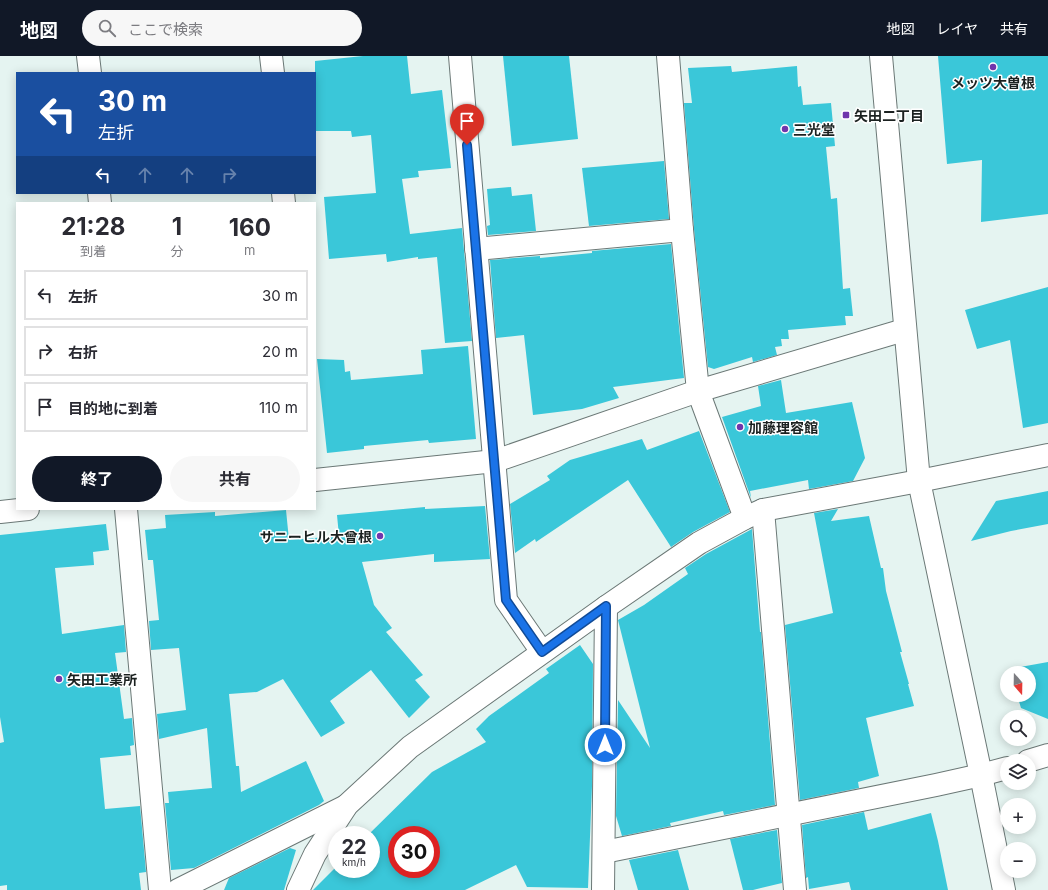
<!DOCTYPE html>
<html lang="ja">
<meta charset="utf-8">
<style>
body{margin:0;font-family:Inter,"Noto Sans JP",sans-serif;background:#f7f7f7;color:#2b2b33;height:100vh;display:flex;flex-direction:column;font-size:15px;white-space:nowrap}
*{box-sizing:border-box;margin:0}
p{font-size:13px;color:#7c7c81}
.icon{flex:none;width:22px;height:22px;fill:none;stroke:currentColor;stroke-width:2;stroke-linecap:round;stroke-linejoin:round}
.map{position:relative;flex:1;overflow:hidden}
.details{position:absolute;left:16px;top:146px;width:300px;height:308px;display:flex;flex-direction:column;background:#fff;border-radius:0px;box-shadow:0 2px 10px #0003}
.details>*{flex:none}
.banner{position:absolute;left:16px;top:16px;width:300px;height:122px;border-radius:0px;box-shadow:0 2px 10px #0003;background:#1a4fa0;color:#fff;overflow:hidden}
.needle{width:26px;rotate:160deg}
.controls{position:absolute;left:1000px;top:610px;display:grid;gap:8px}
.controls a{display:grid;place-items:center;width:36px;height:36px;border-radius:50%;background:#fff;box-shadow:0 2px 10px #0003;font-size:20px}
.speed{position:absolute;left:328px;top:770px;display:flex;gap:8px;font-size:20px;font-weight:700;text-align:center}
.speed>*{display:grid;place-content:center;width:52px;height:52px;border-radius:50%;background:#fff;box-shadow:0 2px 10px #0003;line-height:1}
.speed small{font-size:10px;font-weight:400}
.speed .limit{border:6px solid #d22;background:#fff;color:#111}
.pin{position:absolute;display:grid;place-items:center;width:34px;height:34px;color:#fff;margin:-41px -17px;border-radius:50% 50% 50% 0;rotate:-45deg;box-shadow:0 0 4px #0007}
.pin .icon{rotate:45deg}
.me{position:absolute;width:44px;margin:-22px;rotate:0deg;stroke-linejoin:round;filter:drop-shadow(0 0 3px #0008)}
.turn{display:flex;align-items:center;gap:14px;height:84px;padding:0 16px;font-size:18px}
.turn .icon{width:52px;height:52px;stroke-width:2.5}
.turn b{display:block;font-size:28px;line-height:34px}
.lanes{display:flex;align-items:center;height:38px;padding:0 16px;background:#0003;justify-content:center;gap:20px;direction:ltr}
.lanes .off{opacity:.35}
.eta{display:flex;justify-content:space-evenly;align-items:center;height:68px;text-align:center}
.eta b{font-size:24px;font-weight:700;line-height:28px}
.button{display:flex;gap:8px;margin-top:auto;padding:8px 16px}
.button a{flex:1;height:46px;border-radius:24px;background:#111827;color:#fff;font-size:16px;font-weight:700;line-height:46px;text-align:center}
.button a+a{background:#f7f7f7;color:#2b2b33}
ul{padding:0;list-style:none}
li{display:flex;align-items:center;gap:12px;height:50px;margin:0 8px 6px;padding:0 8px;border:2px solid #e1e1e2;border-radius:0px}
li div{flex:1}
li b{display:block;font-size:15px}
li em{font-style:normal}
header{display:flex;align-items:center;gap:24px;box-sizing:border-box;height:56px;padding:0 20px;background:#111827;color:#fff}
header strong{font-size:19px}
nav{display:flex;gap:22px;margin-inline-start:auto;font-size:14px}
.search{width:280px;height:36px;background:#f7f7f7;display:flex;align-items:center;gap:10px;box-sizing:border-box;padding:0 14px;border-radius:22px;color:#7c7c81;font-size:15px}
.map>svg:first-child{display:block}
</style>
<header>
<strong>地図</strong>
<div class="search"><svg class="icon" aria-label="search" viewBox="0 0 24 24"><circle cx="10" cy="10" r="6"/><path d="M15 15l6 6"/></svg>ここで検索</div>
<nav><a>地図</a><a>レイヤ</a><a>共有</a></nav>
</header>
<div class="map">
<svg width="1048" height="834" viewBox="0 0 1048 834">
<rect width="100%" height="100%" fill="#e5f4f1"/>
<!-- building -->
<g fill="#3ac7d9" fill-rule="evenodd">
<path d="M363 0H407L411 38 442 34 451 112 418 115 419 121 402 123 410 178 462 172 472 285 445 287 437 201 418 203V201L387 206 386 198 329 203 324 141 376 137 371 79 352 81 351 75H315V5Z"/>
<path d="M503 0H569L578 83 512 90Z"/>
<path d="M938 0H1048V158L981 166 982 104 947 108Z"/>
<path d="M731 10 732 16 797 10 798 31 801 30 803 49 831 47 835 90 826 91 831 143 837 142 843 233 850 232 853 260H845L846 269 788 274 789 283H781L782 290 775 291 777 299 753 306 752 301 714 313 708 311 694 173 684 47H692L688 12Z"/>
<path d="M664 105 669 163 589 170 582 112Z"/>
<path d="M511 131 512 140 532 138 536 175 488 179 487 170 490 169 487 133Z"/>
<path d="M671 188 684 322 613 331 619 342 582 353 533 359 524 279 496 282 490 204 540 200V202L592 197V195Z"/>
<path d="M1048 231V367L1023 372 1010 284 977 293 965 254Z"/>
<path d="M468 290 476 383 429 387 428 384 364 390V393L327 397 317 303 344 304 345 316 350 315 351 324 423 318 421 294Z"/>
<path d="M781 324 786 357 852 346 865 402 853 425 809 433 808 424 750 435 751 442 722 361 761 350 758 330Z"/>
<path d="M699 375 730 456 693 476 671 491 628 424 536 486 535 483 515 497 510 448 550 424 547 420 570 404 642 383 647 394Z"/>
<path d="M1048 435V468L1011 475 971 485 996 445Z"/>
<path d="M485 450 490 503 434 506V498L362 506 374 549 392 572 386 576 423 619 415 624 430 641 409 662 371 614 330 645 345 667 321 681 283 623 257 636 229 638 236 710H239L241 736 306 705 324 745 319 749 194 812 171 814 165 747H169L168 736 212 732 207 672 159 683 157 658 186 654 179 592 151 594 149 565 159 564 153 504H148L145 474 166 472 165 459 215 456V460L286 454 289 484 339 480 337 459 425 451V453Z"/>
<path d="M838 453 831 465 869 460 881 512H883L886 535 902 596H900L909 628H908L914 650 866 662 879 720 858 726 859 732 800 744 785 569 833 557 814 457Z"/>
<path d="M106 468 109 494 93 496 94 509 55 512 62 578 124 569 126 596 115 597 124 663 132 662 134 689 130 690 131 699 100 702 105 753 140 750 146 816 139 817 141 834H7V829L0 830V687L4 686 0 661V479Z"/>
<path d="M752 473 760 576H761L775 749 724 759 723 755 670 767 671 770 622 780 616 760 618 644 650 692 618 564 644 549 688 518 685 512 706 498Z"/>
<path d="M580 589 593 608 592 730 588 832 527 831 516 809 465 834H313L337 810V813H371V779H368L432 716 486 686 476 673 489 660 549 617 546 613ZM397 779H431V813H397Z"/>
<path d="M1048 606V663L1021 652 1017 639H1029V617H1010L1009 613Z"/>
<path d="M864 756 868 774 931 757 938 785 948 834H851L849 826 809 833 808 821 806 822 802 769Z"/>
<path d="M777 774 782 827 753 834H743L730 783Z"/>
<path d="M290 792 296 794 284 834H224L229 822Z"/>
<path d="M678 794 689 834H638L629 804Z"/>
</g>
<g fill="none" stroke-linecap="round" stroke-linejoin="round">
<defs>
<g id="minor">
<path d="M88 0 90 17"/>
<path d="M271 0 273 17"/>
<path d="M460 0 506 544 542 596"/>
<path d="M668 0 682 174 698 335 745 462"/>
<path d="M881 0 919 425 981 719 1004 834"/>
<path d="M99 137 100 147"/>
<path d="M283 137 284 147"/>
<path d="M476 193 682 174"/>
<path d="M315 424 495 405 698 335 904 274"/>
<path d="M126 453 160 834"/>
<path d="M763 454 795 834"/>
<path d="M0 456 28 453"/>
<path d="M1028 705 1048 699"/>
<path d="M604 796 936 729 981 719 1007 712"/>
<path d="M178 834 346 750"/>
<path d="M298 834 315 798 347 749 410 691 606 551 699 487 745 462 763 454 919 425 1048 399"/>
<path d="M603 834 606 551"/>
</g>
</defs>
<!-- minor casing -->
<use href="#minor" stroke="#6b7876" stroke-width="24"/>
<!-- minor -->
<use href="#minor" stroke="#fff" stroke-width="22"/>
</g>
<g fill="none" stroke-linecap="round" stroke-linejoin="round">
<defs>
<path id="route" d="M467 89 506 544 542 596 606 550 605 689"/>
</defs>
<!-- route casing -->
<use href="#route" stroke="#114b97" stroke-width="10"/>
<!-- route -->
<use href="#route" stroke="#1a73e8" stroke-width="7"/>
</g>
<!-- markers -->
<g fill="#7036ac" stroke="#fff" stroke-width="1.5">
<circle cx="993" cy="11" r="4"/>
<rect x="842" y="55" width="8" height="8" rx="2"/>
<circle cx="785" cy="73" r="4"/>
<circle cx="740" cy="371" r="4"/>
<circle cx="380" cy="480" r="4"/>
<circle cx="59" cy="623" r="4"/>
</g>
<g text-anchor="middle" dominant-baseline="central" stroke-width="3" stroke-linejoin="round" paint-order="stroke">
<!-- poi labels -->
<g font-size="14" font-weight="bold" fill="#1b2120" stroke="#fff" text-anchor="start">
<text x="993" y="26" text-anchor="middle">メッツ大曽根</text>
<text x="854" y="59">矢田二丁目</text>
<text x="793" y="73">三光堂</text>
<text x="748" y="371">加藤理容館</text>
<text x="372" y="480" text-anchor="end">サニーヒル大曾根</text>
<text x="67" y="623">矢田工業所</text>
</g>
</g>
</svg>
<div class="controls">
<a><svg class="needle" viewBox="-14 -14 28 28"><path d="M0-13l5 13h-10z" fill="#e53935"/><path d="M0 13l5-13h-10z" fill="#7c7c81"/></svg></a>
<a><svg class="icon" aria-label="search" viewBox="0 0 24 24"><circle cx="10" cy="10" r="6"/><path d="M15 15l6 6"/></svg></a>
<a><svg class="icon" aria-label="layers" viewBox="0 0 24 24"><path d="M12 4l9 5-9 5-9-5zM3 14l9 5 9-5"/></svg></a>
<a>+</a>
<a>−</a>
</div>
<div class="speed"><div>22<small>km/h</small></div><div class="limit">30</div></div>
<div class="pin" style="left:467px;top:89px;background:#d93025"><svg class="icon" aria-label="arrive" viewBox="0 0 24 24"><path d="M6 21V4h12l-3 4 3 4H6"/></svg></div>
<svg class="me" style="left:605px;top:689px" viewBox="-20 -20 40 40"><circle r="17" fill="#1a73e8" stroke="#fff" stroke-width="3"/><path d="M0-11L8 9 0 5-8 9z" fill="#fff"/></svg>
<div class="banner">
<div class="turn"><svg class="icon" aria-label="left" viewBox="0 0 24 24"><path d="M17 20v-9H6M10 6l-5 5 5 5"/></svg><div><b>30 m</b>左折</div></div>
<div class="lanes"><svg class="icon" aria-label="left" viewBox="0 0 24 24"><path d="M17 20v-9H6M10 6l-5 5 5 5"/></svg><svg class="icon off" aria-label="ahead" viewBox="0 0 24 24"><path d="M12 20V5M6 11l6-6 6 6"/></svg><svg class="icon off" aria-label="ahead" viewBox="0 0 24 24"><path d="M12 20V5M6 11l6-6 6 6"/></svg><svg class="icon off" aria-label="right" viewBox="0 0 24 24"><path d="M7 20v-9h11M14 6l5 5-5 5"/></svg></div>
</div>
<section class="details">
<div class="eta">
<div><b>21:28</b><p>到着</p></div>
<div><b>1</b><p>分</p></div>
<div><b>160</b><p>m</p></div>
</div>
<ul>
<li><svg class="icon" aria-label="left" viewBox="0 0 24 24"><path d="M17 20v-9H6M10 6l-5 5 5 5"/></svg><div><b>左折</b></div><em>30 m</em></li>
<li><svg class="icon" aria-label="right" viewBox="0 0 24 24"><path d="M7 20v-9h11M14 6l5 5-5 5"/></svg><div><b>右折</b></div><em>20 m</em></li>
<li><svg class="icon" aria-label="arrive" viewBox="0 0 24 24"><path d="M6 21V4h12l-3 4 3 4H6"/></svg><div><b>目的地に到着</b></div><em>110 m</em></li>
</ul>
<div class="button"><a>終了</a><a>共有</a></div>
</section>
</div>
